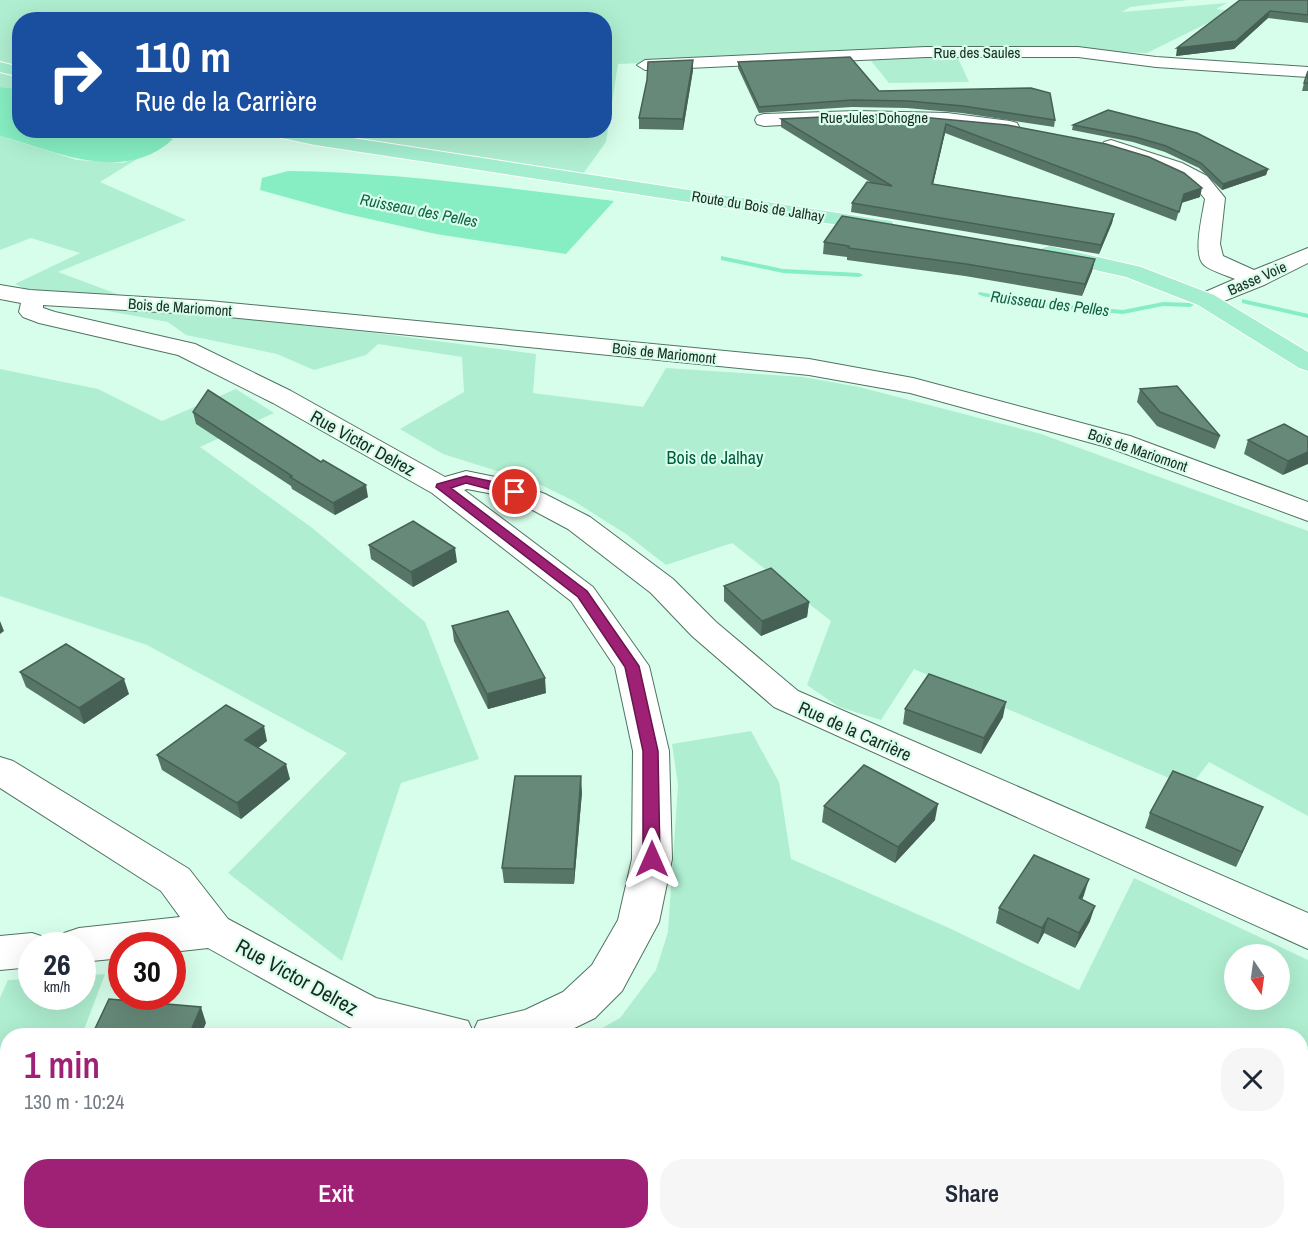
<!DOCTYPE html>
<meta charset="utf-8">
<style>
body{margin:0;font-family:"Archivo Narrow",sans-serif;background:#f6f6f7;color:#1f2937;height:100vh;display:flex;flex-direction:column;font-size:22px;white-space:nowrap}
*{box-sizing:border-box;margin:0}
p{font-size:20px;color:#747a83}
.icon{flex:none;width:33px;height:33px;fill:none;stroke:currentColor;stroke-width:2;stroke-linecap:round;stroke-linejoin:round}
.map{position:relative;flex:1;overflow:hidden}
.panel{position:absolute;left:0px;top:1028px;width:1308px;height:212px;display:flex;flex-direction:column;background:#fff;border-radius:24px 24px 0 0;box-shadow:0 6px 24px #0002}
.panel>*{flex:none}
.top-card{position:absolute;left:12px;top:12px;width:600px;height:126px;border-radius:24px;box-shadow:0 6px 24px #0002;background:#1a4fa0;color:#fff;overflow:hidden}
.needle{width:39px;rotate:167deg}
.tools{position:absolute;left:1224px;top:944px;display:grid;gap:12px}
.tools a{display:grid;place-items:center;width:66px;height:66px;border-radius:50%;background:#fff;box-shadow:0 6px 24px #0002;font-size:30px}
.speed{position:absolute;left:18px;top:932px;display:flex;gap:12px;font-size:30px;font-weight:700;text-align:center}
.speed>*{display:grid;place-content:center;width:78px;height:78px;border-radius:50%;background:#fff;box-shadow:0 6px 24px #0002;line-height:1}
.speed small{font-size:15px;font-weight:400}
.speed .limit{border:9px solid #d22;background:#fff;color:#111}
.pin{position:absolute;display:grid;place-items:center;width:51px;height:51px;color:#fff;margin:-26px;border:3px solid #fff;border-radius:50%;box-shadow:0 2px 6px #0007}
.me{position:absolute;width:66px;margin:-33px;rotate:0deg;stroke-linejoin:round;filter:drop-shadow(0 0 4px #0008)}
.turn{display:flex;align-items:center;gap:21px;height:126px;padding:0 24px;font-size:27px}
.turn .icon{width:78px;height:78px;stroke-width:2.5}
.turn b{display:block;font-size:42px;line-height:51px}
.round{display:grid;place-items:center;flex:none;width:63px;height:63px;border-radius:24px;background:#f6f6f7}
.head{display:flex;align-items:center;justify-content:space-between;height:102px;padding:0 24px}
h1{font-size:36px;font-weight:600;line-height:45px;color:#9f2176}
.action{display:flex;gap:12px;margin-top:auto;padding:12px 24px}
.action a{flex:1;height:69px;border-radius:24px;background:#9f2176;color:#fff;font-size:24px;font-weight:600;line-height:69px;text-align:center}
.action a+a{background:#f6f6f7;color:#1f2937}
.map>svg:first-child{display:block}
</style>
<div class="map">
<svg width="1308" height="1238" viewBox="0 0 1308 1238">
<rect width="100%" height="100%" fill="#d7feeb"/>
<!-- green -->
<g fill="#afeed0" fill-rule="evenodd">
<path d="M0 0H1188L1130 7 1122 12 1227 3 1216 9 1232 11 1147 53 1009 48 618 64 606 142 580 178 274 131 604 130V20H20L19 89 0 87Z"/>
<path d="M956 54 969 82 889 83 868 57Z"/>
<path d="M0 136 77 160 123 163 142 156 100 182 186 220 58 272 160 310 375 333 536 354 533 393 643 407 666 368 803 377 859 387 1041 434 1308 531V816L1209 762 1190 787 914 669 881 720 839 707 807 685 831 621 732 543 666 565 626 534 572 500 539 484 443 454 400 429 464 392 462 357 378 344 366 355 314 370 277 354 186 335 168 322 48 300 15 284 80 253 31 238 0 250Z"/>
<path d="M0 369 98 389 162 421 236 389 274 413 200 447 311 527 425 622 479 759 401 783 342 961 228 873 347 753 147 645 0 596Z"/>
<path d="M751 731 779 782 791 859 949 928 1079 990 1134 878 1308 960V1238H0V998L8 980 31 979 32 996H82L83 976 105 974 82 1035H8V1232H479L488 1234 489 1232H1300V1035H590L620 1018 656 970 668 932 678 785 672 744ZM1234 954H1280V999H1234Z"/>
</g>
<!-- water -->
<g fill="#86eec2">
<path d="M0 87 19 89 20 130 150 131 173 139C123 185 56 151 0 136Z"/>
<path d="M288 171C397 172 505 188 614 201L566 254 436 234 343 213 260 190 262 178Z"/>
</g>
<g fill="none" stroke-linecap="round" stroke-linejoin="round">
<!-- stream -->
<g fill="#86eec2" fill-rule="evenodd">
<path d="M721 256 783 269 859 273 863 275 859 277 783 273 721 260Z"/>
<path d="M979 292 1044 303 1123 310 1163 302 1190 303 1194 305 1190 307 1163 306 1123 314 1044 307 982 296 978 294Z"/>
<path d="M1242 299 1308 314V318L1242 303Z"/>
</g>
<defs>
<g id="minor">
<path d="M926 47H1078L1156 57 1308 67V77L1156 67 1078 57H926L645 70 637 65 645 60Z"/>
<path d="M857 111 947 113 1010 121 1017 123 1019 127 1017 131 1010 133C928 120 847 121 764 126L757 124 755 120 757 116 764 114Z"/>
<path d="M1111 140 1182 163 1207 176 1225 198 1220 244 1223 256 1254 270 1308 248V263L1264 285 1214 305 1206 307 1198 305 1194 300 1198 295 1235 279C1226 275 1211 271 1204 265 1192 255 1203 213 1205 199L1193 184 1168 171 1104 150 1101 146 1104 142Z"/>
<path d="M0 285 30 290 209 301 809 359 913 378 1130 436 1308 502V521L1110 448 910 393 809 375 209 315 43 305V308L55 312 195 344 291 391 445 477 466 471 505 479 545 494 590 517 673 579 716 622 798 691 1308 913V949L774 707 692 636 651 593 568 529 525 506 488 493 467 489 464 490 593 587 649 666 669 751 672 859 659 922 622 991 595 1018 560 1035H372L349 1027 208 948 172 952V945H122V958L82 962V945H58L64 933 79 928 180 917 161 891 0 788V757L13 761 189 869 228 919 376 998 468 1021 473 1032 478 1021 525 1010 563 992 592 965 618 920 632 859 633 751 615 667 571 601 432 493 273 403 178 355 39 323 23 317 19 312 21 303 0 299Z"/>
<path d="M32 933 47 938 51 945H32V967L0 970V936Z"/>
</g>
<g id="major">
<path d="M0 62 20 67V77L0 72Z"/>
<path d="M261 130H301L884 220 892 221 895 226 892 231 884 232 315 145 263 134Z"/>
<path d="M1050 246 1141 267 1214 295 1308 352V371L1299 368 1198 305 1126 277 1042 258 1039 253 1042 248Z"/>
</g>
</defs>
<!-- minor casing -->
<use href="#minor" stroke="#507363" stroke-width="2"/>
<!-- major casing -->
<use href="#major" stroke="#fff" stroke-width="2"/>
<!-- minor -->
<use href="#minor" fill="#fff" fill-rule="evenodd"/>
<!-- major -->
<use href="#major" fill="#a4eed0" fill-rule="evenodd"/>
</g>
<!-- wall -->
<g fill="#587668">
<path d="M1240 0H1308V23L1268 18 1234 49 1176 56Z"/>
<path d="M738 62 879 91 1055 120 1054 127 962 113 907 108 852 107 759 113 738 68Z"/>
<path d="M693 70 683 130 639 129V118L647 80Z"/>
<path d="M1308 71V91H1302L1304 83Z"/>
<path d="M1108 110 1268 169 1266 175 1222 190 1199 168 1165 152 1133 142 1072 130 1073 125Z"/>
<path d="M781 119 1007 125 1200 197 1181 203 1176 221 945 133 933 184 1114 214 1112 223 1099 254 851 212 852 203 870 182 781 127Z"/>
<path d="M824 242 1095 259 1092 271 1082 296 965 276 847 260V257L823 254Z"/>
<path d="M1140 389 1220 436 1215 449 1157 426 1137 402Z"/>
<path d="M193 412 368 497 335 515 292 489 291 486 196 424Z"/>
<path d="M1308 437 1283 475 1244 454 1248 440Z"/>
<path d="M369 545 457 562 413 587 371 559Z"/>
<path d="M724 586 809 602 807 617 761 636 724 601Z"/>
<path d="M452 626 546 693 488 709 454 641Z"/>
<path d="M20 672 129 694 84 724 26 687Z"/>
<path d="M905 709 1003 717 981 754 903 724Z"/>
<path d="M267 741 258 748 290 779 241 819 162 770 157 755Z"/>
<path d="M582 792 574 884 504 883 502 868Z"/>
<path d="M824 806 935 820 895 863 822 822Z"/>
<path d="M1150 813 1256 823 1236 867 1145 828Z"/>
<path d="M1084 895 1082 900 1090 921 1075 948 1044 933 1038 944 996 923 999 908Z"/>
<path d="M1300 1106 1308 1110V1170L1300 1167Z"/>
</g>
<!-- shaded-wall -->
<g fill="#476055">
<path d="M1270 11 1268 18 1234 49 1176 56 1177 48Z"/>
<path d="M693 60V70L683 130V119Z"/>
<path d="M946 124 945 133 931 193 932 184Z"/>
<path d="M1268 169 1266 175 1222 190 1223 184Z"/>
<path d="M1202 188 1200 197 1181 203 1176 221 1184 194Z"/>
<path d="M1114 214 1112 223 1099 254 1101 245Z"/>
<path d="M1095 259 1092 271 1082 296 1085 284Z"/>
<path d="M1308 452V464L1283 475 1288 461Z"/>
<path d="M366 485 368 497 335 515 333 503Z"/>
<path d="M455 548 457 562 413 587 411 572Z"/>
<path d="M809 602 807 617 761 636 762 621Z"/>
<path d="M0 621 4 631 0 634Z"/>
<path d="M545 678 546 693 488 709 487 694Z"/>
<path d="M124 679 129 694 84 724 79 708Z"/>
<path d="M1006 702 1003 717 981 754 984 738Z"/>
<path d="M264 726 267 741 249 755 245 740Z"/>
<path d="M286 764 290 779 241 819 237 803Z"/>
<path d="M581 776 582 792 574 884V869Z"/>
<path d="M938 804 935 820 895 863 898 847Z"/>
<path d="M1263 807 1256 823 1236 867 1242 852Z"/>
<path d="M1089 879 1084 895 1074 914 1079 898Z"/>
<path d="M1095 906 1090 921 1075 948 1079 933Z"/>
<path d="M1048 918 1044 933 1038 944 1042 928Z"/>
<path d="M201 1007 206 1023 201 1035H189Z"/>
</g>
<!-- building -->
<g fill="#668979" stroke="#476055" stroke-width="1.5">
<path d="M1240 0H1308V15L1270 11 1236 41 1177 48Z"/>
<path d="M850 57 879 91 1031 88 1050 93 1055 120 963 106 908 101 852 100 759 107 738 62Z"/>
<path d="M693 60 683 119 639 118 647 80 648 62Z"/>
<path d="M1308 71V83H1304Z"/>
<path d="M1108 110 1197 133 1268 169 1223 184 1201 163 1166 146 1135 137 1073 125Z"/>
<path d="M888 114 1007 125 1106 144 1149 157 1184 173 1202 188 1184 194 1179 212 946 124 932 184 1114 214 1101 245 852 203 867 182 892 186 781 119Z"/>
<path d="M842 216 1095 259 1085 284 966 264 848 248 849 246 824 242Z"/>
<path d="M1177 386 1220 436 1160 412 1140 389Z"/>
<path d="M208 390 321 462 323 460 366 485 333 503 290 477 292 476 193 412Z"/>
<path d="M1284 424 1308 437V452L1288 461 1248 440Z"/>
<path d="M413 521 455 548 411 572 369 545Z"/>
<path d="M771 568 809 602 762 621 724 586Z"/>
<path d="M508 611 545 678 487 694 452 626Z"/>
<path d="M66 644 124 679 79 708 20 672Z"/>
<path d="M929 674 1006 702 984 738 905 709Z"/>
<path d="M226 705 264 726 245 740 286 764 237 803 157 755Z"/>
<path d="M864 765 938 804 898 847 824 806Z"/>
<path d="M1173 771 1263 807 1242 852 1150 813Z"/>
<path d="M515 776H581L574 869 502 868Z"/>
<path d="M1034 855 1089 879 1079 898 1095 906 1079 933 1048 918 1042 928 999 908Z"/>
<path d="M109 999 201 1007 189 1035H92Z"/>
<path d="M1300 1106 1308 1110V1151L1300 1148Z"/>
</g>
<!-- route -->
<path fill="#9f2176" stroke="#67154d" stroke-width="1.5" d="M466 476 499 483 519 490 521 492 515 496 466 483 451 488 587 591 639 666 658 751 660 859 657 864 652 865 646 864 643 859V751L625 667 578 597 436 487 437 484Z"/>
<g text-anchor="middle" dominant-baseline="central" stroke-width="4.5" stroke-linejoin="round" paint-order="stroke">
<!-- far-street labels -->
<g font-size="15" fill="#1b2922" stroke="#d7feeb">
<text x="977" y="52">Rue des Saules</text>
<text x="874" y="117">Rue Jules Dohogne</text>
<text transform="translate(758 206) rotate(9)">Route du Bois de Jalhay</text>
<text transform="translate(1257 278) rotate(-24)">Basse Voie</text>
<text transform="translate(180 307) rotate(4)">Bois de Mariomont</text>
<text transform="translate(664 353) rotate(6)">Bois de Mariomont</text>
<text transform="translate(1138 450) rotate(19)">Bois de Mariomont</text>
</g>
<!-- far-water labels -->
<g font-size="16" font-style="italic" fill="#0f6246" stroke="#d7feeb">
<text transform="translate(419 210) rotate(11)">Ruisseau des Pelles</text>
<text transform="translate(1050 303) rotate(7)">Ruisseau des Pelles</text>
</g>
<!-- street labels -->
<g font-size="18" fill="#1b2922" stroke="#d7feeb">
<text transform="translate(363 443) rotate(29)">Rue Victor Delrez</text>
<text transform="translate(855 731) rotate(24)">Rue de la Carrière</text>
</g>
<!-- park labels -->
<g font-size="18" fill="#005a3f" stroke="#d7feeb">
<text x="715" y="457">Bois de Jalhay</text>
</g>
<!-- near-street labels -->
<g font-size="21" fill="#1b2922" stroke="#d7feeb">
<text transform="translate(297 977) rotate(29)">Rue Victor Delrez</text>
</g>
</g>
</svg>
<div class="tools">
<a><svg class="needle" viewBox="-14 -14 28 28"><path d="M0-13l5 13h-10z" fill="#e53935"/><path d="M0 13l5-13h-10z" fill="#747a83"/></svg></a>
</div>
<div class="speed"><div>26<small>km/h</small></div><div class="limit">30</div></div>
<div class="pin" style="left:515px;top:492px;background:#d93025"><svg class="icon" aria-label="arrive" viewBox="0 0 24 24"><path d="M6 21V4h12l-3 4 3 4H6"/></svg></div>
<svg class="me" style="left:652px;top:859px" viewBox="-20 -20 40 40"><path d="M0-17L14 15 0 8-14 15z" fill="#9f2176" stroke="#fff" stroke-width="4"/></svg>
<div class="top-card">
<div class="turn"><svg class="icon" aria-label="right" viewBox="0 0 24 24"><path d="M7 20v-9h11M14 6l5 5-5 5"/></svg><div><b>110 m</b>Rue de la Carrière</div></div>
</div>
<section class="panel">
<div class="head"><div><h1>1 min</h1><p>130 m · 10:24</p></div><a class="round"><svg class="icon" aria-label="close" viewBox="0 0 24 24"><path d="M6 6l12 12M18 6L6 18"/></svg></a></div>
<div class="action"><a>Exit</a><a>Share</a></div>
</section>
</div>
